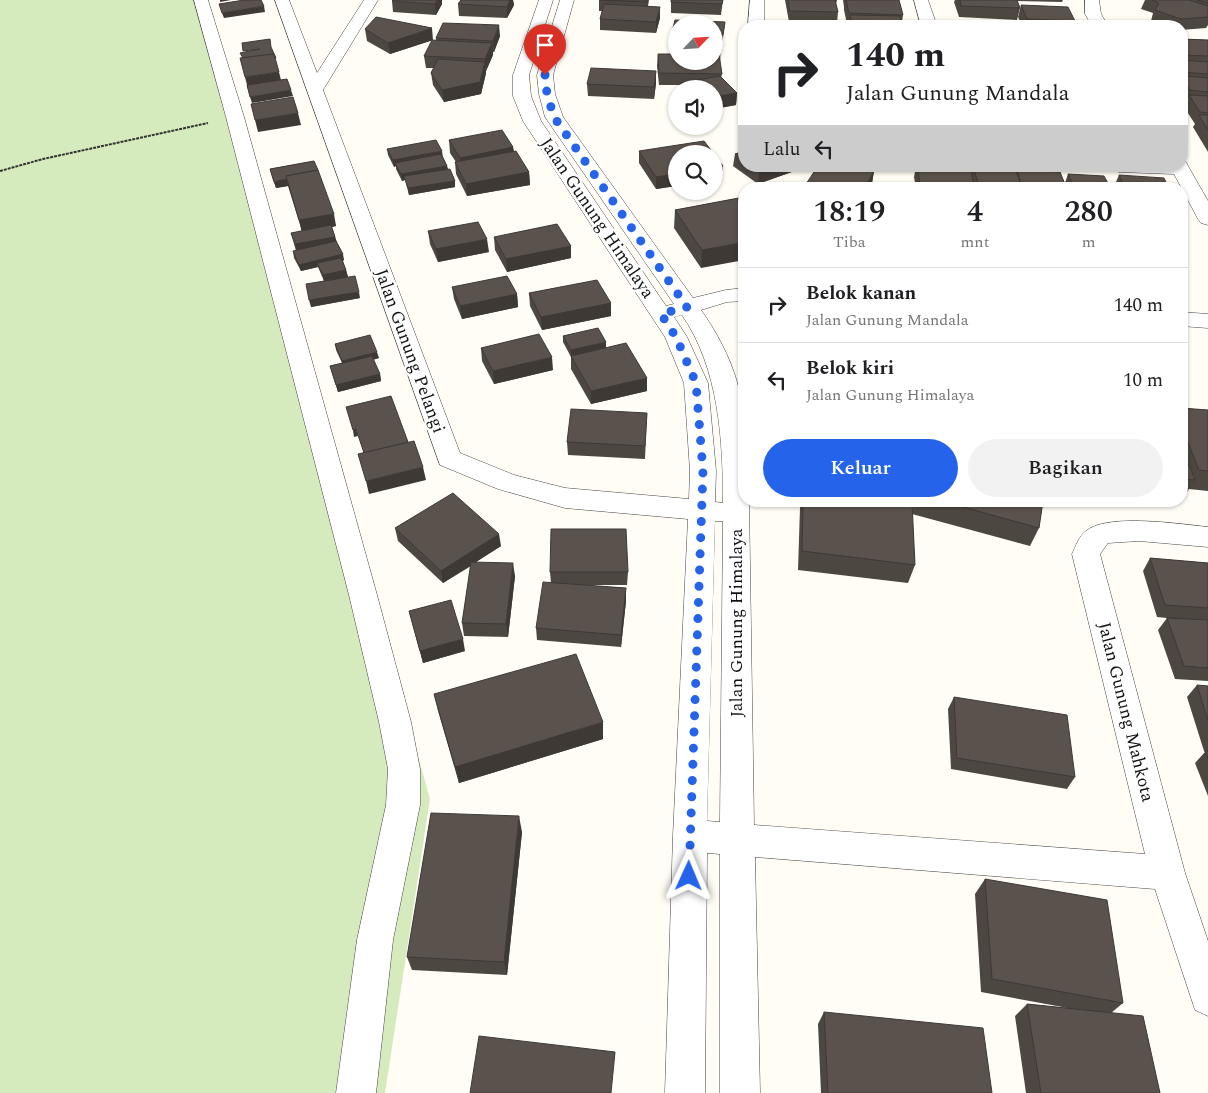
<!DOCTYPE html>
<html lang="id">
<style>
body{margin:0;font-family:Spectral,serif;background:#f2f2f2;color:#202124;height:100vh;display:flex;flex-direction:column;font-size:19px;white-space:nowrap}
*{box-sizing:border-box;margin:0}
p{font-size:16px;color:#757577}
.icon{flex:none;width:28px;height:28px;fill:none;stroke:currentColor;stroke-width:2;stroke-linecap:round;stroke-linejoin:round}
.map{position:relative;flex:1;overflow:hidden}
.drawer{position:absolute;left:738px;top:182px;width:450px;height:325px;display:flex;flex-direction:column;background:#fff;border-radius:20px;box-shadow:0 1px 4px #0004}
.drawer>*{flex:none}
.top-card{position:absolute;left:738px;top:20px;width:450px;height:152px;border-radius:20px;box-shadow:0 1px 4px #0004;background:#fff;color:#202124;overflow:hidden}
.needle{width:32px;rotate:65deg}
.controls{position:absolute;left:668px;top:15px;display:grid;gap:10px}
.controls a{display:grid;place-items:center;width:55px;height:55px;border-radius:50%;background:#fff;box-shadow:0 1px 4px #0004;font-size:25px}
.pin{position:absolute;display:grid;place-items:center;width:42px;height:42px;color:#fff;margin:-51px -21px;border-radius:50% 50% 50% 0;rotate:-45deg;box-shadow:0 0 5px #0007}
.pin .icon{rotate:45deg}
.me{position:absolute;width:55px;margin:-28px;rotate:1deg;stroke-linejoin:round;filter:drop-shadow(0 0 4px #0008)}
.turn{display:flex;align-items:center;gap:18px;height:105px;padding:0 25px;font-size:22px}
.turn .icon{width:65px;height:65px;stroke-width:2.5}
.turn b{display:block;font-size:35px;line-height:42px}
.then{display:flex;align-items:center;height:48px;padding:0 25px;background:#0003;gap:10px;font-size:19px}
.eta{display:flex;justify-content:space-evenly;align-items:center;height:85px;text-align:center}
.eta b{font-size:30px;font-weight:600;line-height:35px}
.button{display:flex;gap:10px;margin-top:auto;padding:10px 25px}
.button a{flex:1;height:58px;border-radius:30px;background:#2563eb;color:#fff;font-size:20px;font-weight:600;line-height:58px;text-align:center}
.button a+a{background:#f2f2f2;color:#202124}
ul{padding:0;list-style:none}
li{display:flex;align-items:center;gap:15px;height:75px;padding:0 25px;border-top:1px solid #e0e0e0}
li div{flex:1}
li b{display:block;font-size:19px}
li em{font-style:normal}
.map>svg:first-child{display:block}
</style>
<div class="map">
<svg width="1208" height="1093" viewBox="0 0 1208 1093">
<rect width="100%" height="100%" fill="#fffdf5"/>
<!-- green -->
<path fill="#d5ebbd" d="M0 0H205L430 799 385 1093H0Z"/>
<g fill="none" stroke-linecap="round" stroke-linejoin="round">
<defs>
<g id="minor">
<path d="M194 0H208L244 117 377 595 411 722 420 769V805L393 940 376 1093H336L357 940 386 805 388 769 379 722 349 595 226 117Z"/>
<path d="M275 0H289L317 73 364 0H378L323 90 460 453 514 475 565 488 689 499 690 471 684 383 665 337 523 121 513 96V75L539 0H553L529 75 531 96 541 121 666 306 674 304 545 117 539 94 537 75 560 0H574L553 75 555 94 563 117 693 298 726 290 744 288V301L727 302 701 310C716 331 730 357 737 382 747 419 744 463 744 501H749L754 825 1145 854 1072 554C1076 546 1079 536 1086 531 1107 513 1180 524 1208 527V547L1139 541 1108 543 1100 554 1185 873 1208 941V1016L1195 1010 1155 889 755 857 760 1093H720V854L707 853 705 1093H665L673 836 688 519 565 508 498 489 440 465ZM682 315C719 368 723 441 723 503L715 502 716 471 708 383 687 337 674 317ZM715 521H723L720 822 707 821Z"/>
<path d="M750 0H764V26H748Z"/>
<path d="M914 0H928L937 26H921Z"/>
<path d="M1085 0H1099L1101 14 1108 26H1092L1085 14Z"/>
<path d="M1181 161 1186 162 1188 166 1208 201V225L1201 223 1198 219 1174 174 1119 172 1112 170 1110 166H1181Z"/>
<path d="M1181 312 1208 314V328L1181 326Z"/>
</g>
</defs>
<!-- minor casing -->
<use href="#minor" stroke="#444" stroke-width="1"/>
<!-- path -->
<path stroke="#333" stroke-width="2" stroke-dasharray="3 1" stroke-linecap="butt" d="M0 171 43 159 208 123"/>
<!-- minor -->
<use href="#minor" fill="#fff" fill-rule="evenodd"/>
</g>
<!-- wall -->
<g fill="#4d4742" fill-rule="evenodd">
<path d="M459 0H513L514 5 507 18 459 16 458 4 461 0Z"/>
<path d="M599 0H649L648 6 660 18 656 33 600 30V19L602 11H599Z"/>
<path d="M671 0H723L721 15 671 13Z"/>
<path d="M785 0H837L836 4 838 12 837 23 789 22Z"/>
<path d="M843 0H899L903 15 902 22 903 26H848V24H847L844 10V7Z"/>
<path d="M955 0H1063L1062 2 1017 1 1020 8 1017 20 959 17 954 2Z"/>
<path d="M1145 0H1208V25L1206 28 1181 30V26H1166L1151 21 1153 13 1141 9Z"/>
<path d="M392 1 442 4 436 15 393 12Z"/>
<path d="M1021 5 1075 21V23L1079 26H1022L1018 17Z"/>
<path d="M675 20 725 22 722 46H721L720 62 722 74 721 78 737 93 736 105 714 109V89H680V85H659L657 66 658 54H674L675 43H672V32ZM676 24H714V61H676Z"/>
<path d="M365 29 433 40 390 54 367 41Z"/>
<path d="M500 36 494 52H493V55L486 71V73L481 94 444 102 433 85 431 73 434 68H426L424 56 436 41V38Z"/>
<path d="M1181 39 1208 40V152L1193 127 1195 124 1184 107 1186 102H1184L1181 93Z"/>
<path d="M656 83 654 99 588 96 587 84Z"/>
<path d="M449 140 513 147 514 151 529 172 530 185 467 196 456 174 455 162H456L450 153Z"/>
<path d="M387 149 443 157 447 166 448 169 455 181V187L409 195 405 180 402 181 396 169V166L394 167 388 155Z"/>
<path d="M639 151 676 154V186L656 189 639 163Z"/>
<path d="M744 151V166H804L803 168 758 184 733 166 735 154Z"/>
<path d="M314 161 336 226 332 227 337 243 344 260 343 261 346 270 348 277 338 279 360 298 311 307 324 281 318 267 301 271 294 258 293 251H296L291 233 302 231 288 186 276 188 270 169Z"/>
<path d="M916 166H952L971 172 973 167 1016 172 1017 170 1065 183 1068 174 1111 189H916L914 177Z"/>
<path d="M874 171 872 183 869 189H806V184Z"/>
<path d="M1119 175 1169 189H1115L1114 187Z"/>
<path d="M744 197 701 268 674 228 675 210Z"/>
<path d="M428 231 489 252 438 262 430 244Z"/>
<path d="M494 237 571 258 507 272 495 250Z"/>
<path d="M452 287 517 294 518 307 462 319 454 299Z"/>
<path d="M529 293 611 303V316L542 330 530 306Z"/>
<path d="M563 336 606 348 647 391 591 404 571 369V357L563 342Z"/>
<path d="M335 344 379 358 373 360 380 374 381 381 338 392 330 366 342 363 336 350Z"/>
<path d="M481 348 553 370 494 384 482 361Z"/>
<path d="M1181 408 1208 410V491L1189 489 1183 499H1181Z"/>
<path d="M647 413 645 459 568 455 567 442Z"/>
<path d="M801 501 912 510 914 501H1043L1039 528 1030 546 912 514 915 565 908 583 798 570 800 508Z"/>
<path d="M395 528 501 546 476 562 515 576 508 637 464 636 462 623 471 566 443 583 398 541Z"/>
<path d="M1150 558 1208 563V681L1175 679 1158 630 1167 618 1157 617 1143 571Z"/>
<path d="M550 572H628L627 585H579L626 588V601L621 647 537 640 536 628 551 583Z"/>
<path d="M409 611 465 651 423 663Z"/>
<path d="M1197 685 1208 686V796L1195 763 1205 752 1204 751 1187 697Z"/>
<path d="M434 694 603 739 459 783 438 711Z"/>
<path d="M954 697 1075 777 1067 789 951 769 948 709Z"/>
<path d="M522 832 507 975 412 970 407 957Z"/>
<path d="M985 879 1123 1003 1111 1013 1160 1093H1026L1015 1016 1027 1004 1068 1008 981 992 975 894Z"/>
<path d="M824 1012 992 1093H821L818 1024Z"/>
</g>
<!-- shaded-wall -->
<g fill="#3f3936">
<path d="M220 0H231L220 2Z"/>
<path d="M437 0H442V4L436 15 435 4Z"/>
<path d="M510 0H513L514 5 507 18V7Z"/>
<path d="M264 6 265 12 224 18 222 13Z"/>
<path d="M660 7V18L656 33V22Z"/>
<path d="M499 25 500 36 494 52 493 41Z"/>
<path d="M432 28 433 40 390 54 388 43Z"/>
<path d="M492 43 493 55 486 71 485 59Z"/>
<path d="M485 62 486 73 481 94 444 102 442 90Z"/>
<path d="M656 71V83L654 99V87Z"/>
<path d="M279 72 282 84 248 89 245 77Z"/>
<path d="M291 90 293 96 252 103 250 97Z"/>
<path d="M737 93 736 105 714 109V97Z"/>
<path d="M298 113 301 125 258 132 255 120Z"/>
<path d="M513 147 514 159 461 170 460 158Z"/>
<path d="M442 151 443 158 395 163 396 166 394 167 393 160Z"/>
<path d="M447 166 448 172 404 176 405 180 402 181 401 174Z"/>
<path d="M723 166 722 178 714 180V168Z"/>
<path d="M775 166H804L803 168 758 184 759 171Z"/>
<path d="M874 171 872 183 869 189H864Z"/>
<path d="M529 172 530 185 467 196 466 184Z"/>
<path d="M676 174V186L656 189V177Z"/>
<path d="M287 179 288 186 276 188 274 182Z"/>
<path d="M455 181V187L409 195 408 188Z"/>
<path d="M334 214 336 226 302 233 299 220Z"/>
<path d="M335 237 337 243 297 251 295 244Z"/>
<path d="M487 239 489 252 438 262 436 249Z"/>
<path d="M744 242V260L701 268 702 250Z"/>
<path d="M571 246V258L507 272 506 259Z"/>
<path d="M343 254 344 260 319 267 317 263 318 267 301 271 299 265Z"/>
<path d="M346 270 348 277 324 282 323 275Z"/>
<path d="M359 292 360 298 311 307 309 300Z"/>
<path d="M517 294 518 307 462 319 460 306Z"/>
<path d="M611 303V316L542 330 541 317Z"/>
<path d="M606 342V349L571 357V350Z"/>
<path d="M377 352 379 358 343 367 342 361Z"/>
<path d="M552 357 553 370 494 384 493 371Z"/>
<path d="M380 374 381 381 338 392 336 385Z"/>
<path d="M647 378V391L591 404V391Z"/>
<path d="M356 429 358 436 354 437 353 430Z"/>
<path d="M423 467 426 480 369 494 366 481Z"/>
<path d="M499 534 501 546 443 583 441 571Z"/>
<path d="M513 563 515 576 508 637 506 624Z"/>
<path d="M626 588V601L621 647V635Z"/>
<path d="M463 639 465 651 423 663 420 651Z"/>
<path d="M603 722V739L459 783 455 767Z"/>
<path d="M519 816 522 832 507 975 504 962Z"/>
</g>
<!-- building -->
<g fill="#5a524d" stroke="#3f3936">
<path d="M244 0H261L264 6 222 13 219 4Z"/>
<path d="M393 0H437L435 4 392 1Z"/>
<path d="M461 0H510L507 7 458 4Z"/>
<path d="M599 0H647V2Z"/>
<path d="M671 0H723L722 4 671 2Z"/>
<path d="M788 0H835L838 12 790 11Z"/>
<path d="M846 0H899L903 15 849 13Z"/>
<path d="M960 0H1017L1020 8 961 6Z"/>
<path d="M1152 0H1189L1208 6V17L1181 19 1155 10 1159 3Z"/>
<path d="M1197 0H1208V3Z"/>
<path d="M604 4 660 7 656 22 600 19Z"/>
<path d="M1021 5 1068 7 1075 21 1027 19Z"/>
<path d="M850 15 900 16 903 26H853Z"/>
<path d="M376 17 432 28 388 43 365 29Z"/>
<path d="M675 20 725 22 723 35 714 34V24H676V32H672Z"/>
<path d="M1031 22 1077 23 1079 26H1033Z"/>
<path d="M443 23 499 25 493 41 436 38Z"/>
<path d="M676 36V49H675Z"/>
<rect x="714" y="38" width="7" height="12"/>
<path d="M270 39 271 47 276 58H275L274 54 243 58 240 53 260 49 243 51 242 43Z"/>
<path d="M1181 39 1208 40V56L1181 55Z"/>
<path d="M432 40 492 43 485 59 424 56Z"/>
<path d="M274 54 279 72 245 77 240 58Z"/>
<path d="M658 54H676V61H714V54H719L722 74 659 73Z"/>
<path d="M438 59 485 62 480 82 442 90 431 73Z"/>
<path d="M1181 60 1208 62V74L1181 72Z"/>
<path d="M591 68 656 71 654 87 587 84Z"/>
<path d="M720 76 737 93 714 97V89H685L680 83Z"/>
<path d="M1185 76 1208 78V92L1189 90Z"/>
<path d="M287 79 291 90 250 97 247 85Z"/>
<path d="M1189 95 1208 96V113L1200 112Z"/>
<path d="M293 97 298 113 255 120 251 104Z"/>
<path d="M1199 115H1208V130Z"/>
<path d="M502 130 513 147 460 158 449 140Z"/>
<path d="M436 140 442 151 393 160 387 149Z"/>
<path d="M704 141 714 154H676V174L656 177 639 151Z"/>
<path d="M516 151 529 172 466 184 455 162Z"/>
<path d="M744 151V160L735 154Z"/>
<path d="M441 154 447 166 401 174 395 163Z"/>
<path d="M714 154 723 166 714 168Z"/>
<path d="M314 161 318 170 286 176 287 179 274 182 270 169Z"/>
<path d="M752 166H775L759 171Z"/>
<path d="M818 166H853L874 171 864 189H828L806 184Z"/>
<path d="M917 166 970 167 975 189H921Z"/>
<path d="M973 167 1015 168 1021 184 1017 170 1060 172 1067 189H980Z"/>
<path d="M450 169 455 181 408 188 404 176Z"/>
<path d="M318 170 334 214 299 220 286 176Z"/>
<path d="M1068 174 1104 176 1111 189H1075Z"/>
<path d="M1119 175 1164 178 1169 189H1125Z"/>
<path d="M744 197V242L702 250 675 210Z"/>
<path d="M478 222 487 239 436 249 428 231Z"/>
<path d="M557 224 571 246 506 259 494 237Z"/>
<path d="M331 225 335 237 295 244 291 233Z"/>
<path d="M336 241 343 254 299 265 293 251Z"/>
<path d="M341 258 346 270 323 275 317 263Z"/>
<path d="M355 276 359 292 309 300 306 284Z"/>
<path d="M507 276 517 294 460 306 452 287Z"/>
<path d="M597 280 611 303 541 317 529 293Z"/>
<path d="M598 328 606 342 571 350 563 336Z"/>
<path d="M539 334 552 357 493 371 481 348Z"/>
<path d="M370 335 377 352 342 361 335 344Z"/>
<path d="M626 343 647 378 591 391 571 356Z"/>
<path d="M372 356 380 374 336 385 330 366Z"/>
<path d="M391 396 408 442 364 453 356 429 353 430 346 407Z"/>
<path d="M1181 408 1208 410V471L1199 470 1181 425Z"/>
<path d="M571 409 647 413 645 446 567 442Z"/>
<path d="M414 441 423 467 366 481 358 454Z"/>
<path d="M1181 446 1195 480 1181 479Z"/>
<path d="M453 493 499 534 441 571 395 528Z"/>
<path d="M803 501 912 502 915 565 802 551Z"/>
<path d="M941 501H1043L1039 528Z"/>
<path d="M551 529H626L628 572H550Z"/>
<path d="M1150 558 1208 563V608L1165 605Z"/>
<path d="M471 562 513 563 506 624 462 623Z"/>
<path d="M543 582 626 588 621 635 536 628Z"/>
<path d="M451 600 463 639 420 651 409 611Z"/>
<path d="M1167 618 1208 620V668L1184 666Z"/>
<path d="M576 654 603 722 455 767 434 694Z"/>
<path d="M1197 685 1208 686V721Z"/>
<path d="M954 697 1067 715 1075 777 957 758Z"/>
<path d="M1205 751H1208V759Z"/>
<path d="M431 813 519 816 504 962 407 957Z"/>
<path d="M985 879 1107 900 1123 1003 992 979Z"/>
<path d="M1027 1004 1143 1016 1160 1093H1041Z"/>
<path d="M824 1012 983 1028 992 1093H828Z"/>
<path d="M479 1036 615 1052 611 1093H470Z"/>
</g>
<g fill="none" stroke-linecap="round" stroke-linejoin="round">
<!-- route -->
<path stroke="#2563eb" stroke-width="9" stroke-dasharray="0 16.2" d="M545 75 547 94 554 117 687 307 661 314 676 337 696 383 703 471 689 876"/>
</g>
<g text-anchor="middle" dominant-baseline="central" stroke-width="5" stroke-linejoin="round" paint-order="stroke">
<!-- street labels -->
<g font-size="18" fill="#111" stroke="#fff">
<text transform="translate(597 218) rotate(56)">Jalan Gunung Himalaya</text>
<text transform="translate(410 351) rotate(70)">Jalan Gunung Pelangi</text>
<text transform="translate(736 623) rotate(-90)">Jalan Gunung Himalaya</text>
<text transform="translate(1126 712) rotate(76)">Jalan Gunung Mahkota</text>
</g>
</g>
</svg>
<div class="controls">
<a><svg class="needle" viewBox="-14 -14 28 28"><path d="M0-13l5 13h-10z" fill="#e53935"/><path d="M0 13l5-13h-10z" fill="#757577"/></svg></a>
<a><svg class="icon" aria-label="sound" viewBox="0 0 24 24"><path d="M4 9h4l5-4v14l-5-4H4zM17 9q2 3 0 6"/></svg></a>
<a><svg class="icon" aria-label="search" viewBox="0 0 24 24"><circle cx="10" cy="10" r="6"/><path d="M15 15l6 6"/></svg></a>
</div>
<div class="pin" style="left:545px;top:75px;background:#d93025"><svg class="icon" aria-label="arrive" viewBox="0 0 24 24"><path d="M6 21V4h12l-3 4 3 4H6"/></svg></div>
<svg class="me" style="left:689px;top:876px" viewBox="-20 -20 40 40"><path d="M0-17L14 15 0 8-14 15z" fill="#2563eb" stroke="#fff" stroke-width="4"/></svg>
<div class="top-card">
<div class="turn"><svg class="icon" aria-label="right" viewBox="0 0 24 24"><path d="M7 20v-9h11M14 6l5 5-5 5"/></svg><div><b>140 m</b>Jalan Gunung Mandala</div></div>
<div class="then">Lalu<svg class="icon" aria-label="left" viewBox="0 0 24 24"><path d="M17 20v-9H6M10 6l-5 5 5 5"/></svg></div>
</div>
<section class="drawer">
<div class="eta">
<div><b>18:19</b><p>Tiba</p></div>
<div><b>4</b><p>mnt</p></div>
<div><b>280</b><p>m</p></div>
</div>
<ul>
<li><svg class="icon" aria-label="right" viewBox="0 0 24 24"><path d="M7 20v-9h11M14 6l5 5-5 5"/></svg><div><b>Belok kanan</b><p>Jalan Gunung Mandala</p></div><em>140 m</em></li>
<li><svg class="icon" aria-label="left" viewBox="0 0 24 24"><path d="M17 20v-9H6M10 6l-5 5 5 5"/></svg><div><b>Belok kiri</b><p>Jalan Gunung Himalaya</p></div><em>10 m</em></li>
</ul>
<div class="button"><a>Keluar</a><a>Bagikan</a></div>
</section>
</div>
